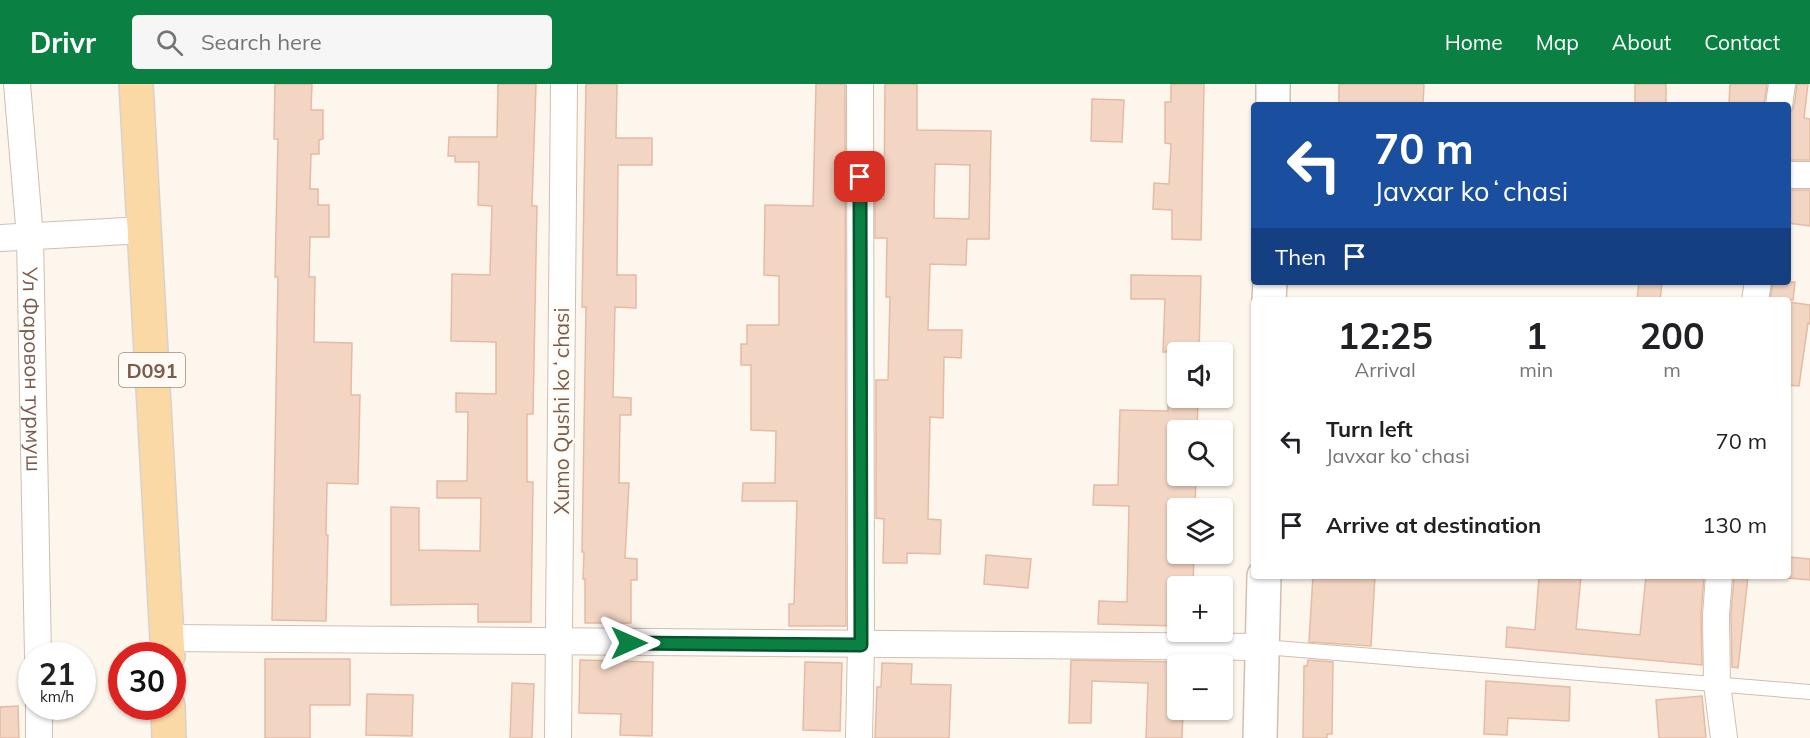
<!DOCTYPE html>
<meta charset="utf-8">
<style>
body{margin:0;font-family:Mulish,sans-serif;background:#f6f6f6;color:#202124;height:100vh;display:flex;flex-direction:column;font-size:22px;white-space:nowrap}
*{box-sizing:border-box;margin:0}
p{font-size:20px;color:#757577}
.icon{flex:none;width:33px;height:33px;fill:none;stroke:currentColor;stroke-width:2;stroke-linecap:round;stroke-linejoin:round}
.map{position:relative;flex:1;overflow:hidden}
.details{position:absolute;left:1251px;top:213px;width:540px;height:282px;display:flex;flex-direction:column;background:#fff;border-radius:6px;box-shadow:0 2px 4px #0004}
.details>*{flex:none}
.banner{position:absolute;left:1251px;top:18px;width:540px;height:183px;border-radius:6px;box-shadow:0 2px 4px #0004;background:#1a4fa0;color:#fff;overflow:hidden}
.buttons{position:absolute;left:1167px;top:258px;display:grid;gap:12px}
.buttons a{display:grid;place-items:center;width:66px;height:66px;border-radius:6px;background:#fff;box-shadow:0 2px 4px #0004;font-size:30px}
.speed{position:absolute;left:18px;top:558px;display:flex;gap:12px;font-size:30px;font-weight:700;text-align:center}
.speed>*{display:grid;place-content:center;width:78px;height:78px;border-radius:50%;background:#fff;box-shadow:0 2px 4px #0004;line-height:1}
.speed small{font-size:15px;font-weight:400}
.speed .limit{border:9px solid #d22;background:#fff;color:#111}
.pin{position:absolute;display:grid;place-items:center;width:51px;height:51px;color:#fff;margin:-26px;border-radius:12px;box-shadow:0 3px 9px #0006}
.me{position:absolute;width:66px;margin:-33px;rotate:90deg;stroke-linejoin:round;filter:drop-shadow(0 0 4px #0008)}
.turn{display:flex;align-items:center;gap:21px;height:126px;padding:0 24px;font-size:27px}
.turn .icon{width:78px;height:78px;stroke-width:2.5}
.turn b{display:block;font-size:42px;line-height:51px}
.then{display:flex;align-items:center;height:57px;padding:0 24px;background:#0003;gap:12px;font-size:22px}
.eta{display:flex;justify-content:space-evenly;align-items:center;height:102px;text-align:center}
.eta b{font-size:36px;font-weight:700;line-height:42px}
ul{padding:0;list-style:none}
li{display:flex;align-items:center;gap:18px;height:84px;padding:0 24px}
li div{flex:1}
li b{display:block;font-size:22px}
li em{font-style:normal}
header{display:flex;align-items:center;gap:36px;box-sizing:border-box;height:84px;padding:0 30px;background:#0b8043;color:#fff}
header strong{font-size:28px}
nav{display:flex;gap:33px;margin-inline-start:auto;font-size:21px}
.search{width:420px;height:54px;background:#f6f6f6;display:flex;align-items:center;gap:15px;box-sizing:border-box;padding:0 21px;border-radius:6px;color:#757577;font-size:22px}
.map>svg:first-child{display:block}
</style>
<header>
<strong>Drivr</strong>
<div class="search"><svg class="icon" aria-label="search" viewBox="0 0 24 24"><circle cx="10" cy="10" r="6"/><path d="M15 15l6 6"/></svg>Search here</div>
<nav><a>Home</a><a>Map</a><a>About</a><a>Contact</a></nav>
</header>
<div class="map">
<svg width="1810" height="654" viewBox="0 0 1810 654">
<rect width="100%" height="100%" fill="#fdf6ec"/>
<!-- building -->
<g fill="#f3d5c3" stroke="#e6bba3" stroke-width="1.5" fill-rule="evenodd">
<path d="M275 0H312L311 26H323V55L319 56V70H311L310 105H318V121H329V153H310L309 193H315L314 258 352 259 351 311H360L358 400 327 399 326 451H328L326 537 272 536 278 193H275L278 55H274Z"/>
<path d="M498 0H536L532 122H537L533 330H527V398H533L531 538H478V520L391 521V423L419 424V466L480 467 481 414H437V397H467L468 328H456V309L496 310V258L451 257 452 190 490 191 492 122 478 121 479 78H455V72H448L449 53H497Z"/>
<path d="M586 0H617L616 54H652V81H618L617 191H636V224L615 223 613 313 631 314V331H620L619 399H629L625 474 637 475V496H631V539H585V495H583L584 468H582L586 223H582Z"/>
<path d="M816 0H845L846 542H789V520H794L797 417H742L743 399H775L776 347 751 346V281H741V260H747V241H779V192L764 191 765 121 813 122Z"/>
<path d="M885 0H917V46L991 47 989 155H967L966 181 930 180 928 246H962L961 274 944 273 943 334 930 333 928 435 941 436 940 470 907 469V479H883L884 435 876 434V296H888L890 213H886L887 154H875V115H884ZM935 80 970 81 969 135 934 134Z"/>
<path d="M1171 0H1204L1201 156 1172 155V126L1153 125 1154 99 1169 100 1171 60 1165 59V18H1171Z"/>
<path d="M1339 0H1424L1423 21H1339Z"/>
<rect x="1635" y="0" width="31" height="21"/>
<path d="M1730 0H1767L1764 21H1729Z"/>
<path d="M1797 0H1808L1804 34 1810 35V76H1788V32L1794 23Z"/>
<path d="M1092 15 1124 16 1122 58 1091 57Z"/>
<path d="M1788 106H1810V142L1788 139Z"/>
<path d="M1131 191 1201 192 1199 268H1163L1165 215H1131Z"/>
<path d="M1639 198H1662L1660 216H1637Z"/>
<path d="M1773 198H1795L1793 216H1770Z"/>
<path d="M1788 218 1810 221V240L1808 239 1799 302 1788 301Z"/>
<path d="M1168 314H1198L1197 346H1178V392H1196L1195 424H1178V470H1194L1193 502H1178V542L1098 540 1099 517 1127 518 1129 422 1093 421 1094 401H1118L1120 326 1168 327Z"/>
<path d="M986 471 1031 475 1028 504 984 500Z"/>
<path d="M1788 473 1810 475V496L1788 494Z"/>
<path d="M1313 492H1375L1371 562 1309 558Z"/>
<path d="M1539 492H1581L1576 545 1640 551 1646 492H1704L1701 531 1702 581 1506 563 1507 543 1535 546Z"/>
<path d="M1734 492H1748L1738 584 1732 583 1731 531Z"/>
<path d="M265 575H350V621H310V654H265Z"/>
<path d="M580 576 653 578 652 652 620 651 621 630 579 629Z"/>
<path d="M1071 576 1178 578V626H1183L1182 654H1146L1148 599 1092 597 1091 639H1069Z"/>
<path d="M1308 576 1333 578 1332 650H1327V654H1303L1304 582H1307Z"/>
<path d="M805 578 842 579 840 647 803 646Z"/>
<path d="M882 579 912 580 911 600 951 601 949 654H875L877 603H881Z"/>
<path d="M1486 597 1570 603 1569 637 1508 634 1507 651 1484 650Z"/>
<path d="M512 599 534 600 532 654H510Z"/>
<path d="M367 610 413 611 412 652 366 651Z"/>
<path d="M1702 612 1706 654H1659L1656 616Z"/>
<path d="M18 622 19 654H0V623Z"/>
</g>
<g fill="none" stroke-linecap="round" stroke-linejoin="round">
<defs>
<path id="service" d="M1263 563 1810 608"/>
<g id="minor">
<path id="s1" d="M17 0 30 153 38 572"/>
<path d="M1779 21 1782 0"/>
<path d="M1788 91H1810"/>
<path d="M0 154 144 146"/>
<path d="M1755 216 1758 198"/>
<path d="M1719 492 1716 531 1717 600 1724 654"/>
<path d="M167 554 1263 563"/>
<path d="M39 622V654"/>
<path d="M558 654 564 0"/>
<path d="M859 654 861 561 860 0"/>
</g>
<g id="tertiary">
<path d="M1273 21V0"/>
<path d="M1269 216 1270 198"/>
<path d="M1260 654 1264 492"/>
</g>
<g id="primary">
<path d="M136 0 168 572"/>
<path d="M168 622 169 654"/>
</g>
</defs>
<!-- service casing -->
<use href="#service" stroke="#d1beb0" stroke-width="16"/>
<!-- minor casing -->
<use href="#minor" stroke="#d1beb0" stroke-width="28"/>
<!-- tertiary casing -->
<use href="#tertiary" stroke="#d1beb0" stroke-width="36"/>
<!-- primary casing -->
<use href="#primary" stroke="#dad1cd" stroke-width="36"/>
<!-- service -->
<use href="#service" stroke="#fff" stroke-width="14"/>
<!-- minor -->
<use href="#minor" stroke="#fff" stroke-width="26"/>
<!-- tertiary -->
<use href="#tertiary" stroke="#fff" stroke-width="33"/>
<!-- primary -->
<use href="#primary" stroke="#fbd9a5" stroke-width="33"/>
</g>
<g fill="none" stroke-linecap="round" stroke-linejoin="round">
<defs>
<path id="route" d="M629 559 861 561 860 93"/>
</defs>
<!-- route casing -->
<use href="#route" stroke="#07532c" stroke-width="15"/>
<!-- route -->
<use href="#route" stroke="#0b8043" stroke-width="10"/>
</g>
<g text-anchor="middle" dominant-baseline="central" stroke-width="5" stroke-linejoin="round" paint-order="stroke">
<!-- shield labels -->
<rect fill="#fffaf3" stroke="#a28b7f" stroke-width="1.5" x="119" y="269" width="66" height="34" rx="4.5"/>
<g font-size="20" font-weight="bold" fill="#7a5c4d">
<text x="152" y="286">D091</text>
</g>
<!-- street labels -->
<g font-size="21" fill="#7a5c4d" stroke="#fffaf3">
<text stroke="none"><textPath href="#s1" startOffset="286">Ул Фаровон турмуш</textPath></text>
<text transform="translate(561 327) rotate(-90)">Xumo Qushi koʻchasi</text>
</g>
</g>
</svg>
<div class="buttons">
<a><svg class="icon" aria-label="sound" viewBox="0 0 24 24"><path d="M4 9h4l5-4v14l-5-4H4zM17 9q2 3 0 6"/></svg></a>
<a><svg class="icon" aria-label="search" viewBox="0 0 24 24"><circle cx="10" cy="10" r="6"/><path d="M15 15l6 6"/></svg></a>
<a><svg class="icon" aria-label="layers" viewBox="0 0 24 24"><path d="M12 4l9 5-9 5-9-5zM3 14l9 5 9-5"/></svg></a>
<a>+</a>
<a>−</a>
</div>
<div class="speed"><div>21<small>km/h</small></div><div class="limit">30</div></div>
<div class="pin" style="left:860px;top:93px;background:#d93025"><svg class="icon" aria-label="arrive" viewBox="0 0 24 24"><path d="M6 21V4h12l-3 4 3 4H6"/></svg></div>
<svg class="me" style="left:629px;top:559px" viewBox="-20 -20 40 40"><path d="M0-17L14 15 0 8-14 15z" fill="#0b8043" stroke="#fff" stroke-width="4"/></svg>
<div class="banner">
<div class="turn"><svg class="icon" aria-label="left" viewBox="0 0 24 24"><path d="M17 20v-9H6M10 6l-5 5 5 5"/></svg><div><b>70 m</b>Javxar koʻchasi</div></div>
<div class="then">Then<svg class="icon" aria-label="arrive" viewBox="0 0 24 24"><path d="M6 21V4h12l-3 4 3 4H6"/></svg></div>
</div>
<section class="details">
<div class="eta">
<div><b>12:25</b><p>Arrival</p></div>
<div><b>1</b><p>min</p></div>
<div><b>200</b><p>m</p></div>
</div>
<ul>
<li><svg class="icon" aria-label="left" viewBox="0 0 24 24"><path d="M17 20v-9H6M10 6l-5 5 5 5"/></svg><div><b>Turn left</b><p>Javxar koʻchasi</p></div><em>70 m</em></li>
<li><svg class="icon" aria-label="arrive" viewBox="0 0 24 24"><path d="M6 21V4h12l-3 4 3 4H6"/></svg><div><b>Arrive at destination</b></div><em>130 m</em></li>
</ul>
</section>
</div>
